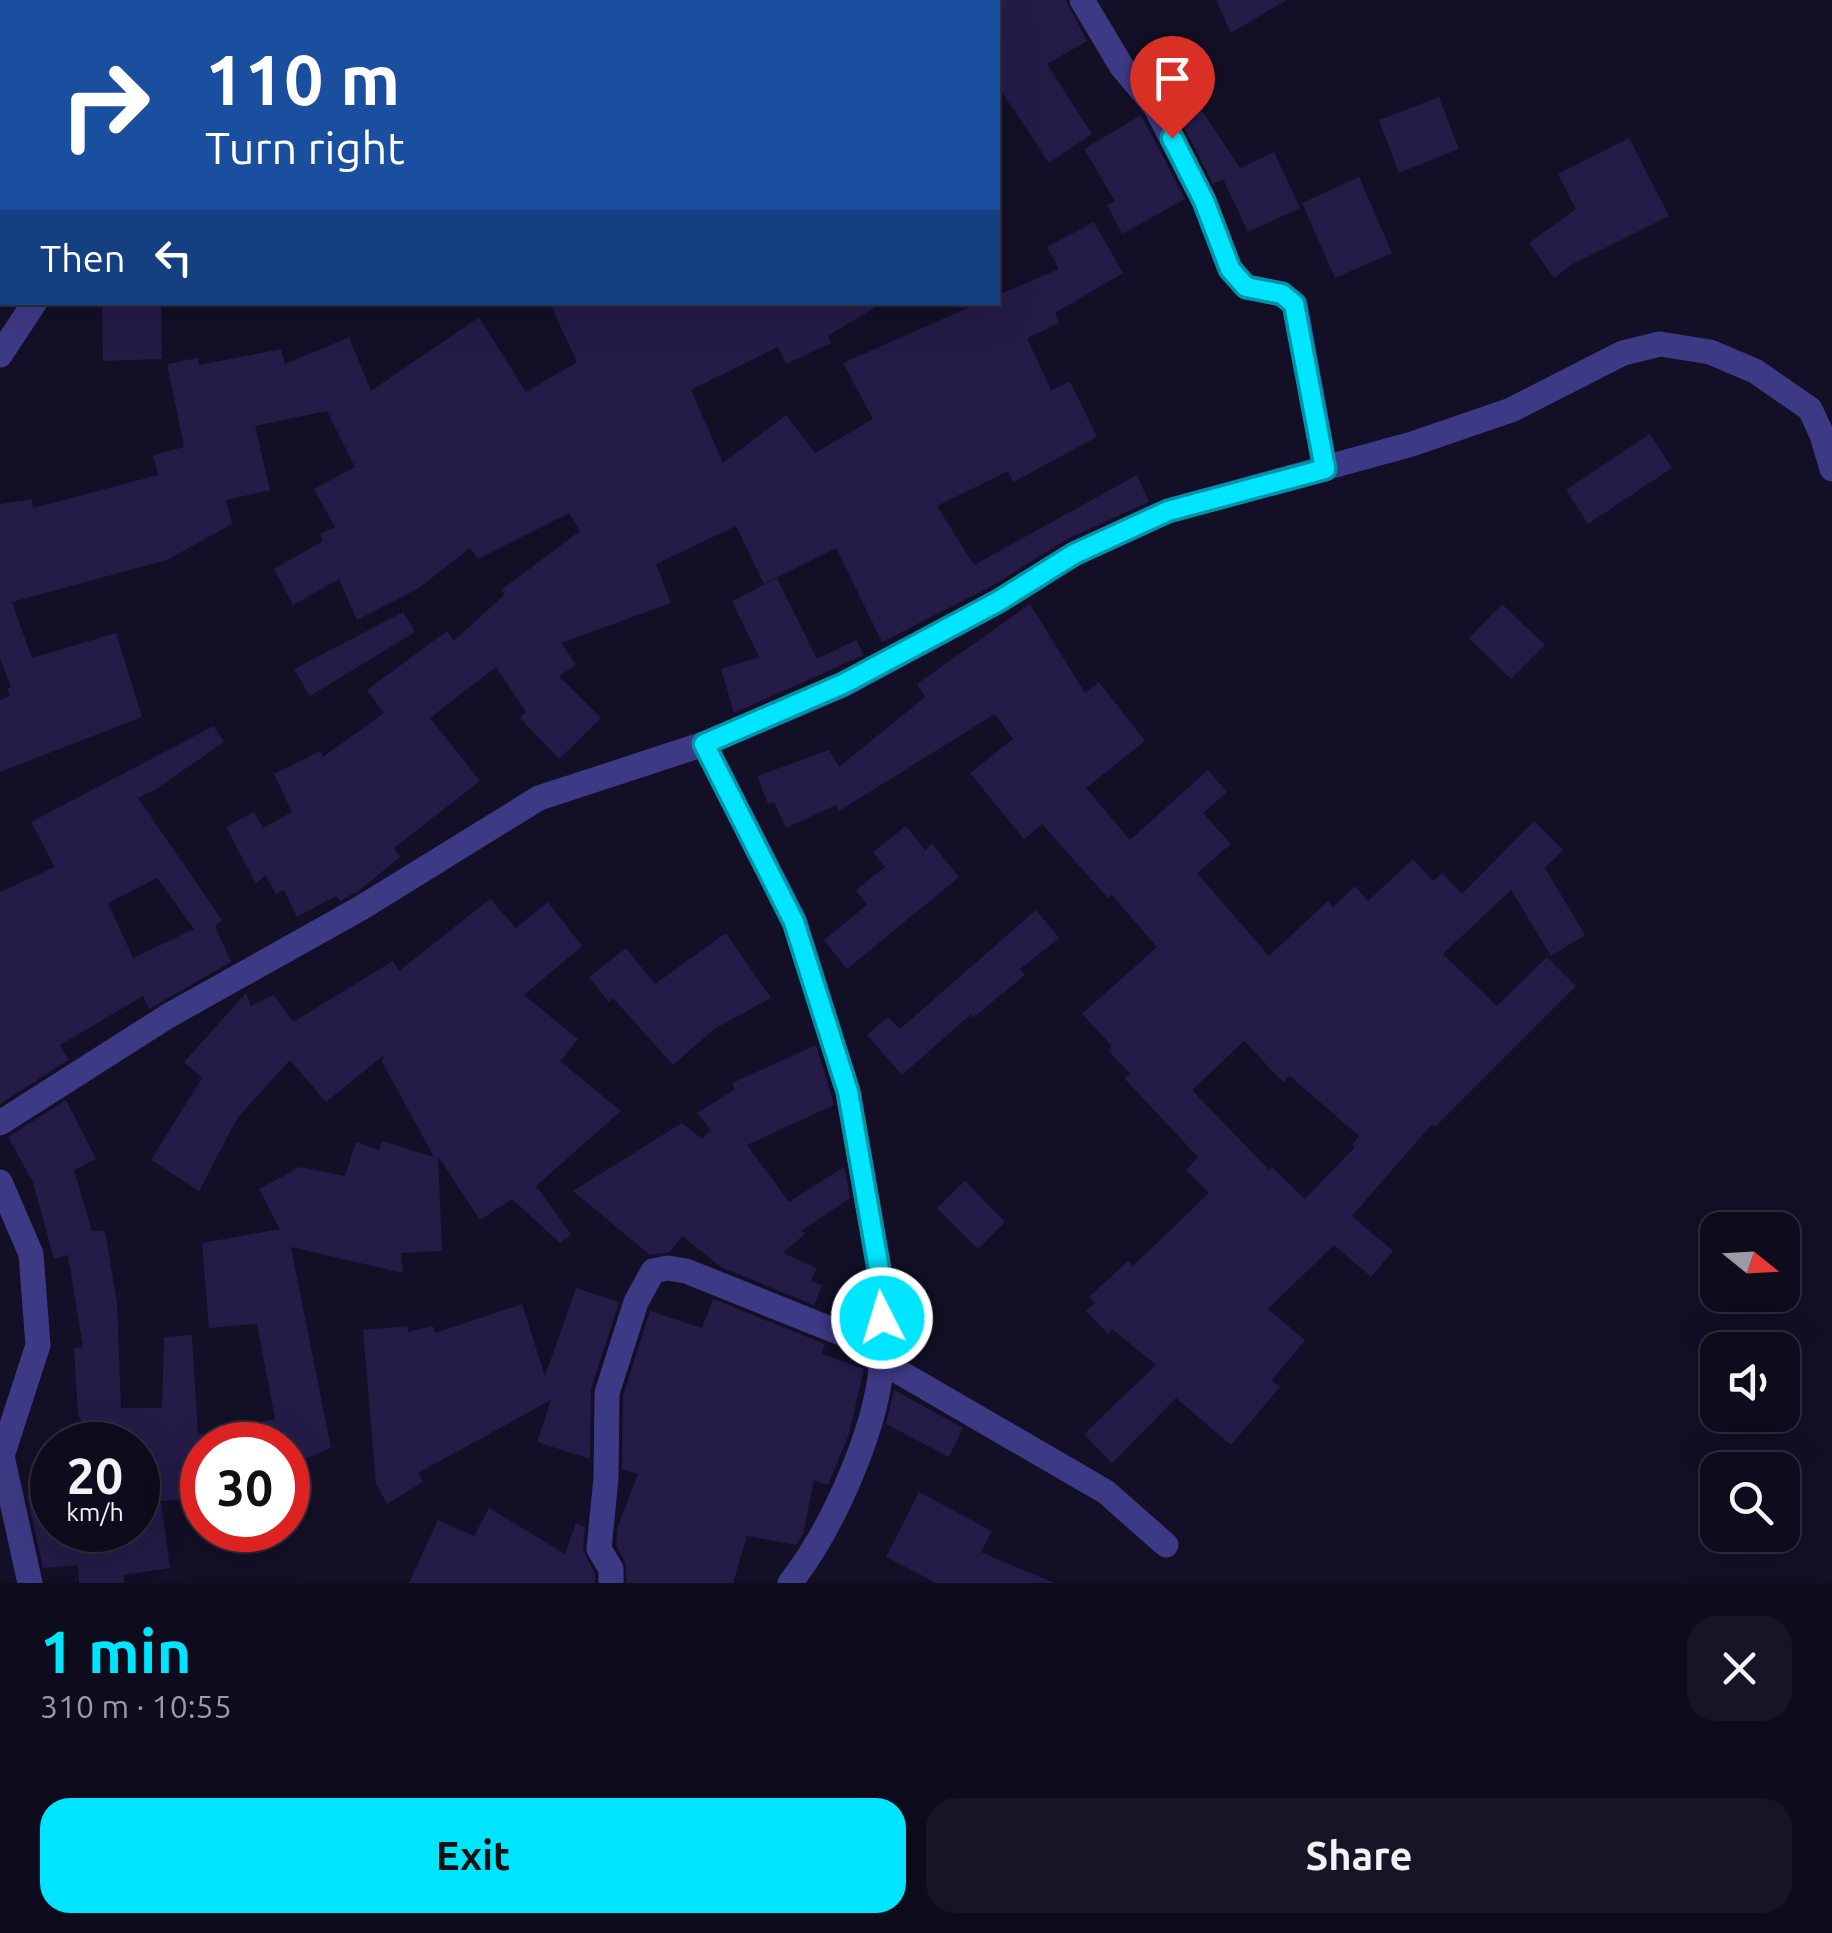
<!DOCTYPE html>
<meta charset="utf-8">
<style>
body{margin:0;font-family:Ubuntu,sans-serif;background:#171425;color:#f1f3f6;height:100vh;display:flex;flex-direction:column;font-size:38px;white-space:nowrap}
*{box-sizing:border-box;margin:0}
p{font-size:32px;color:#9b9ba3}
.icon{flex:none;width:55px;height:55px;fill:none;stroke:currentColor;stroke-width:2;stroke-linecap:round;stroke-linejoin:round}
.map{position:relative;height:1583px;overflow:hidden}
.sheet{display:flex;flex-direction:column;background:#0e0b1c;flex:1}
.sheet>*{flex:none}
.top-card{position:absolute;left:0px;top:0px;width:1000px;height:305px;box-shadow:0 10px 40px #0002,0 0 0 2px #2e2b3b;background:#1a4fa0;color:#fff;overflow:hidden}
.needle{width:65px;rotate:108deg}
.controls{position:absolute;left:1700px;top:1212px;display:grid;gap:20px}
.controls a{display:grid;place-items:center;width:100px;height:100px;border-radius:20px;background:#0e0b1c;box-shadow:0 10px 40px #0002,0 0 0 2px #2e2b3b;font-size:50px}
.speed{position:absolute;left:30px;top:1422px;display:flex;gap:20px;font-size:50px;font-weight:700;text-align:center}
.speed>*{display:grid;place-content:center;width:130px;height:130px;border-radius:50%;background:#0e0b1c;box-shadow:0 10px 40px #0002,0 0 0 2px #2e2b3b;line-height:1}
.speed small{font-size:25px;font-weight:400}
.speed .limit{border:15px solid #d22;background:#fff;color:#111}
.pin{position:absolute;display:grid;place-items:center;width:85px;height:85px;color:#fff;margin:-102px -42px;border-radius:50% 50% 50% 0;rotate:-45deg;box-shadow:0 0 10px #0007}
.pin .icon{rotate:45deg}
.me{position:absolute;width:110px;margin:-55px;rotate:355deg;stroke-linejoin:round;filter:drop-shadow(0 0 8px #0008)}
.turn{display:flex;align-items:center;gap:35px;height:210px;padding:0 40px;font-size:45px}
.turn .icon{width:130px;height:130px;stroke-width:2.5}
.turn b{display:block;font-size:70px;line-height:85px}
.then{display:flex;align-items:center;height:95px;padding:0 40px;background:#0003;gap:20px;font-size:38px}
.round{display:grid;place-items:center;flex:none;width:105px;height:105px;border-radius:30px;background:#171425}
.overview{display:flex;align-items:center;justify-content:space-between;height:170px;padding:0 40px}
h1{font-size:60px;font-weight:700;line-height:75px;color:#00e5ff}
.action{display:flex;gap:20px;margin-top:auto;padding:20px 40px}
.action a{flex:1;height:115px;border-radius:30px;background:#00e5ff;color:#111;font-size:40px;font-weight:700;line-height:115px;text-align:center}
.action a+a{background:#171425;color:#f1f3f6}
.map>svg:first-child{display:block}
</style>
<div class="map">
<svg width="1832" height="1583" viewBox="0 0 1832 1583">
<rect width="100%" height="100%" fill="#130f26"/>
<!-- building -->
<g fill="#241b47" fill-rule="evenodd">
<path d="M998 0H1066L1087 41 1047 64 1092 134 1049 163 998 86Z"/>
<path d="M1216 0H1287L1231 33Z"/>
<path d="M1439 97 1459 149 1399 173 1379 120Z"/>
<path d="M1197 103 1240 168 1274 152 1300 208 1248 232 1223 179 1213 184 1178 115Z"/>
<path d="M1141 115 1185 199 1122 234 1107 205 1115 201 1084 149Z"/>
<path d="M1629 138 1669 216 1571 265 1554 278 1529 243 1576 209 1558 174Z"/>
<path d="M1359 177 1392 253 1335 278 1302 203Z"/>
<path d="M1094 222 1123 273 1055 313 1059 323 1027 338 1051 390 1070 382 1097 437 1013 482 1008 471 937 506 974 565 1137 475 1149 502 1067 539 992 586 882 642 836 548 764 584 736 526 656 564 671 603 561 643 576 665 559 676 601 718 559 759 520 718 526 712 496 667 430 718 480 781 394 848 400 857 360 890 340 901 336 896 297 917 284 890 276 894 265 875 256 884 226 827 254 812 263 828 292 812 274 774 320 751 323 757 384 713 367 690 447 631 454 641 505 594 501 590 580 531 569 513 478 559 470 548 419 588 357 620 339 579 293 605 274 569 323 541 320 534 335 527 314 489 355 467 327 411 255 426 270 490 226 500 232 524 167 560 12 602 32 658 116 633 142 717 0 772V700L10 696 7 689 11 687 0 659V504L32 499 33 508 158 475 153 455 184 447 167 364 198 358 199 365 281 349 285 364 349 337 371 391 479 317 526 392 577 362 549 302H884L828 336 831 343 786 364 778 347 691 390 723 463 786 415 815 453 873 419 843 363 981 302H998V295L1059 269 1047 247Z"/>
<path d="M102 302H161L162 359 103 361Z"/>
<path d="M1650 434 1672 468 1588 524 1566 490Z"/>
<path d="M777 578 817 659 856 640 864 655 734 713 721 669 759 657 732 601Z"/>
<path d="M1030 604 1085 693 1099 682 1145 741 1086 788 1130 840 1208 770 1227 792 1203 813 1231 844 1197 873 1269 956 1328 901 1333 907 1355 886 1368 901 1413 859 1433 881 1442 873 1462 894 1534 821 1563 850 1545 868 1585 935 1551 956 1511 890 1443 954 1497 1006 1547 957 1576 986 1435 1127 1432 1124 1352 1216 1393 1251 1371 1277 1334 1245 1268 1309 1305 1340 1272 1380 1280 1387 1231 1445 1176 1398 1112 1463 1084 1434 1156 1365 1112 1329 1108 1334 1086 1311 1095 1303 1089 1297 1128 1261 1133 1266 1209 1193 1186 1170 1198 1157 1124 1078 1130 1074 1108 1050 1112 1046 1082 1014 1157 947 1112 895 1108 898 1042 824 1024 839 970 773 1013 739 995 714 839 811 836 805 786 828 774 802 768 804 757 776 829 750 839 767 925 697 917 684ZM1244 1041 1283 1082 1290 1076 1359 1136 1352 1145 1355 1147 1305 1199 1272 1167 1269 1170 1192 1090Z"/>
<path d="M1502 604 1545 645 1511 679 1469 638Z"/>
<path d="M403 612 415 632 310 696 294 669Z"/>
<path d="M214 726 224 742 156 789 138 798 222 920 215 926 231 962 149 1009 143 996 60 1045 68 1060 0 1104V892L55 867 31 822ZM157 878 194 929 133 958 108 903Z"/>
<path d="M906 826 925 850 932 844 959 877 847 969 824 940 867 905 856 890 885 867 873 852Z"/>
<path d="M490 899 516 928 548 902 582 946 524 995 578 1039 560 1061 621 1111 536 1186 571 1234 560 1243 512 1199 480 1220 438 1156 442 1251 401 1253 403 1273 291 1247 331 1448 298 1462 292 1445H218L216 1431 275 1419 257 1324 209 1328 202 1243 280 1229 259 1189 300 1167 345 1176 356 1142 379 1150 382 1141 434 1157 382 1062 384 1055 326 1102 290 1060 238 1117 199 1191 151 1160 202 1078 184 1062 246 993 251 1006 274 995 293 1022 393 961 399 971Z"/>
<path d="M1036 910 1059 938 1020 969 1025 975 973 1018 971 1014 902 1075 867 1035 888 1017 900 1029Z"/>
<path d="M726 933 771 998 714 1029 673 1065 613 998 609 1002 589 977 626 948 655 984Z"/>
<path d="M816 1045 834 1105 747 1145 789 1202 844 1167 845 1169 850 1198 802 1230 805 1234 783 1253 817 1268 811 1281 822 1285 814 1305 721 1267 682 1236 670 1252 650 1255 573 1191 682 1123 702 1139 711 1130 697 1113 735 1089 732 1083Z"/>
<path d="M66 1100 96 1159 74 1170 92 1231H105L117 1303 121 1408H162L164 1337 192 1335 198 1434H202V1498L161 1501 170 1568 124 1575V1583H79L78 1565 43 1568 27 1495 52 1491V1533L138 1530V1445H94L78 1415 74 1348 83 1347 68 1255 54 1259 33 1182 8 1137Z"/>
<path d="M965 1181 1005 1222 978 1249 937 1208Z"/>
<path d="M576 1288 619 1302 591 1389 590 1459 537 1442 551 1400 418 1473 423 1482 387 1504 376 1484 363 1330 407 1326 408 1332 433 1326 435 1333 522 1304 545 1376Z"/>
<path d="M713 1299 825 1344 822 1354 864 1369 849 1434 828 1485 814 1480 803 1534 796 1545 747 1536 733 1583H627L625 1562 616 1545 618 1526 638 1474 622 1469 623 1396 650 1311 702 1328Z"/>
<path d="M894 1390 963 1428 949 1457 886 1424Z"/>
<path d="M919 1492 992 1531 981 1552 1054 1583H936L886 1557Z"/>
<path d="M489 1508 565 1554 576 1523 585 1527 583 1549 595 1574V1583H409L438 1520 474 1536Z"/>
</g>
<g fill="none" stroke-linecap="round" stroke-linejoin="round">
<!-- minor -->
<g stroke="#3d3a85" stroke-width="25">
<path d="M1082 0 1122 67 1155 106 1204 201 1230 269 1246 287 1282 294 1295 304 1325 469"/>
<path d="M181 2 182 0"/>
<path d="M0 355 35 302"/>
<path d="M0 1123 168 1016 361 908 539 798 704 744 843 685 997 602 1074 554 1168 511 1412 444 1511 410 1623 353 1660 344 1710 352 1755 371 1810 409 1822 435 1832 469"/>
<path d="M0 1182 31 1254 38 1345 2 1456 30 1583"/>
<path d="M882 1362 1106 1492 1166 1545"/>
<path d="M611 1583V1569L599 1549 606 1478 607 1393 636 1302 653 1271 668 1268 686 1271 848 1336C870 1337 881 1325 885 1304L848 1092 795 922 704 744"/>
<path d="M790 1583C833 1528 883 1419 882 1348"/>
</g>
</g>
<g fill="none" stroke-linecap="round" stroke-linejoin="round">
<defs>
<path id="route" d="M882 1318 885 1304 848 1092 794 922 704 744 843 684 997 602 1074 554 1168 511 1325 469 1294 304 1282 294 1246 287 1230 269 1204 201 1172 138"/>
</defs>
<!-- route casing -->
<use href="#route" stroke="#0095a6" stroke-width="25"/>
<!-- route -->
<use href="#route" stroke="#00e5ff" stroke-width="18"/>
</g>
</svg>
<div class="controls">
<a><svg class="needle" viewBox="-14 -14 28 28"><path d="M0-13l5 13h-10z" fill="#e53935"/><path d="M0 13l5-13h-10z" fill="#9b9ba3"/></svg></a>
<a><svg class="icon" aria-label="sound" viewBox="0 0 24 24"><path d="M4 9h4l5-4v14l-5-4H4zM17 9q2 3 0 6"/></svg></a>
<a><svg class="icon" aria-label="search" viewBox="0 0 24 24"><circle cx="10" cy="10" r="6"/><path d="M15 15l6 6"/></svg></a>
</div>
<div class="speed"><div>20<small>km/h</small></div><div class="limit">30</div></div>
<div class="pin" style="left:1172px;top:138px;background:#d93025"><svg class="icon" aria-label="arrive" viewBox="0 0 24 24"><path d="M6 21V4h12l-3 4 3 4H6"/></svg></div>
<svg class="me" style="left:882px;top:1318px" viewBox="-20 -20 40 40"><circle r="17" fill="#00e5ff" stroke="#fff" stroke-width="3"/><path d="M0-11L8 9 0 5-8 9z" fill="#fff"/></svg>
<div class="top-card">
<div class="turn"><svg class="icon" aria-label="right" viewBox="0 0 24 24"><path d="M7 20v-9h11M14 6l5 5-5 5"/></svg><div><b>110 m</b>Turn right</div></div>
<div class="then">Then<svg class="icon" aria-label="left" viewBox="0 0 24 24"><path d="M17 20v-9H6M10 6l-5 5 5 5"/></svg></div>
</div>
</div>
<section class="sheet">
<div class="overview"><div><h1>1 min</h1><p>310 m · 10:55</p></div><a class="round"><svg class="icon" aria-label="close" viewBox="0 0 24 24"><path d="M6 6l12 12M18 6L6 18"/></svg></a></div>
<div class="action"><a>Exit</a><a>Share</a></div>
</section>
